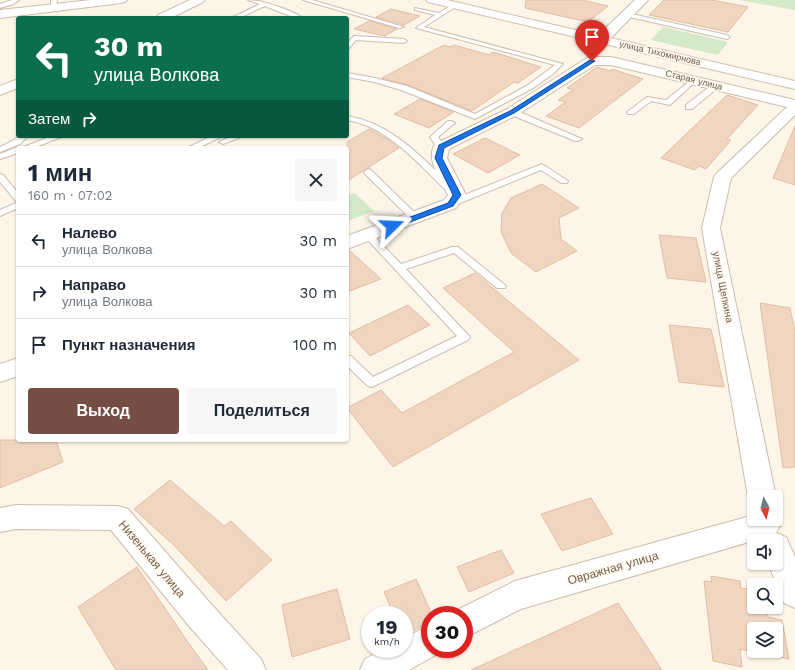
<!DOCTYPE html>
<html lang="ru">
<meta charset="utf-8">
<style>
body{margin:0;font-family:"Work Sans",sans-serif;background:#f6f6f7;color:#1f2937;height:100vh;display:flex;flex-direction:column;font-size:15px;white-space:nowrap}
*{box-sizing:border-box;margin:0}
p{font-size:13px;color:#747a83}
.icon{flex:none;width:22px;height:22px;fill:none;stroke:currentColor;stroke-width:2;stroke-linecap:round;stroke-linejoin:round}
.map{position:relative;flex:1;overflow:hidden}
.drawer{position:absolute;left:16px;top:146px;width:333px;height:296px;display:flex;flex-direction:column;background:#fff;border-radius:4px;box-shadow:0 1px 3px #0004}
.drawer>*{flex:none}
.top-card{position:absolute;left:16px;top:16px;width:333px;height:122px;border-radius:4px;box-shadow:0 1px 3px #0004;background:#0b6e4f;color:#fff;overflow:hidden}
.needle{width:26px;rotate:173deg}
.controls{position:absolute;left:747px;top:490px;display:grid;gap:8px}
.controls a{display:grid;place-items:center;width:36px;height:36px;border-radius:4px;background:#fff;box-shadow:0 1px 3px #0004;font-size:20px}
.speed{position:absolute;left:361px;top:606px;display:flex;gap:8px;font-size:20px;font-weight:700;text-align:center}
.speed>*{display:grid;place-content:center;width:52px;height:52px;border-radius:50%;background:#fff;box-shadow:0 1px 3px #0004;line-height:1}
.speed small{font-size:10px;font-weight:400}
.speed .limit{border:6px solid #d22;background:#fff;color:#111}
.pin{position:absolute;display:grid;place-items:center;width:34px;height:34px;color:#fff;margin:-41px -17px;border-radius:50% 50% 50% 0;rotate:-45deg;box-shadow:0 0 4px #0007}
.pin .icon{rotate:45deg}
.me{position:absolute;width:44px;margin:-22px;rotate:69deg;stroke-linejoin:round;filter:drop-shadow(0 0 3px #0008)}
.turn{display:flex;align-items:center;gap:14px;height:84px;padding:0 12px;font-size:18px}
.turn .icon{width:52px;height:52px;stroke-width:2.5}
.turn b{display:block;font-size:28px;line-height:34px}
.then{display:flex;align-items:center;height:38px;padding:0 12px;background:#0003;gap:8px;font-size:15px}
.round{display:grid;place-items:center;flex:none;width:42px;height:42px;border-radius:4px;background:#f6f6f7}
.summary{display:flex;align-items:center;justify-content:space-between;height:68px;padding:0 12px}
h1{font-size:24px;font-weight:700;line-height:30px}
.cta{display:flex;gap:8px;margin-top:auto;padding:8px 12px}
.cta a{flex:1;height:46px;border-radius:4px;background:#764d44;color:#fff;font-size:16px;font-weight:700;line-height:46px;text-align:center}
.cta a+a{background:#f6f6f7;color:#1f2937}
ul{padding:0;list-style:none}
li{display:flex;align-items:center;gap:12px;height:52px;padding:0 12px;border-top:1px solid #e0e1e3}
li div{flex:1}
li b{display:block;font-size:15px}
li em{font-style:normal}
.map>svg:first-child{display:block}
</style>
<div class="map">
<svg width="795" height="670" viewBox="0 0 795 670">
<rect width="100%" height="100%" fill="#fcf5e8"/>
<!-- green -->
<g fill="#d3e9c7">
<path d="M740 0H795V10L739 0Z"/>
<path d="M663 27 728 42 718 55 651 40Z"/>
<path d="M355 193 374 211 347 221V196Z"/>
</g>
<!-- building -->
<g fill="#f0d6c1" stroke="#e2bda2" fill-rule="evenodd">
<path d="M526 0H582L608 6 588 22 525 8Z"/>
<path d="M664 0H712L748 7 728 32 649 15Z"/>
<path d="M391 9 420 16 404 25 376 17Z"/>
<path d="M369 21 397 29 385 36 354 29Z"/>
<path d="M444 45 450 47 454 45 489 55 493 52 541 67 518 83 514 82 472 111 408 85 382 78Z"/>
<path d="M597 67 610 71 612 69 643 79 579 128 546 116 566 102 558 100 573 90 567 88Z"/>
<path d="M727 95 758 105 727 139 731 140 706 169 699 166 695 170 661 158Z"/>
<path d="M420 99 454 112 429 128 394 114Z"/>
<path d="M795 126V185L773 178Z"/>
<path d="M369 129 387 139 399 148 347 181V142Z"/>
<path d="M485 138 520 155 488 173 453 154Z"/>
<path d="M542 184 579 208 559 218 561 239 577 251 536 272 511 253 501 232 502 213 511 198Z"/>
<path d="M659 235 696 238 706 282 667 278Z"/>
<path d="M347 250H349L381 279 347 292Z"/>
<path d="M475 273 579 360 393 467 347 408 381 390 402 413 514 352 443 288Z"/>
<path d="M760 303 790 308 795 331V467L783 468Z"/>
<path d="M408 305 430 325 370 356 349 333Z"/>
<path d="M669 325 711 329 724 387 679 382Z"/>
<path d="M0 440H56L63 462 0 488Z"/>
<path d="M170 480 224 526 231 521 272 560 226 601 170 541H169L134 509Z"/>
<path d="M591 498 613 534 562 551 541 514Z"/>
<path d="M501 550 514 573 469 592 457 567Z"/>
<path d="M137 567 185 638 208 670H116L78 607Z"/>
<path d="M711 576 740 581 741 588 754 590V607H766L768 617 782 620 789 659 740 649 742 667 713 661 704 581 712 582ZM754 629H776V651H754Z"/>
<path d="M416 579 430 610V623L404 634V615H394L384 592Z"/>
<path d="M337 589 350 639 292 657 282 605Z"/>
<path d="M618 603 662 670H471Z"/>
</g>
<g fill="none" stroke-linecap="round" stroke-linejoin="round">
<defs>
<g id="service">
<path d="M12 0H19L14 4 0 8V4Z"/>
<path d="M51 0H57L56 9 51 8Z"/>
<path d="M248 0C262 0 292 10 303 18H295L265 6 239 18H231L260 4Z"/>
<path d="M303 0H312L404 27 399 28Z"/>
<path d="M455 3 458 5 457 6 424 27 563 64 553 74 533 88 475 119 401 90 374 82 347 77V73L375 78 407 86 475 114 528 85 555 65 416 28 435 15 415 10V8L439 13Z"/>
<path d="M627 13 727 35 730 37 727 39 625 16V14Z"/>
<path d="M354 36 404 39 407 41 404 43 356 40 349 48 347 49V43Z"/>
<path d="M694 78 696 79V81L670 105 651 101 634 114H628L627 112 647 97 666 100Z"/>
<path d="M713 84H719L720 86 692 109H686V105Z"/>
<path d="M509 110H515L582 139 578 141H575L509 114Z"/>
<path d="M347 116C392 123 422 158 454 188L455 190 454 192H448C418 164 389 127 347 120Z"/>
<path d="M448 121H451L455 123 438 137 445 147 441 149H438L430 137Z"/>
<path d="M19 136H28L20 144 0 152V147L14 140Z"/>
<path d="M52 136H64L33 148H21Z"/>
<path d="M212 136H223L198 148H187Z"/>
<path d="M232 136H244L223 144 219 142Z"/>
<path d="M15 148H20H18V153L0 159V154Z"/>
<path d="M542 164 568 181 567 183H561L541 170 453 206H447L446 204 447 202Z"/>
<path d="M368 169 371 170 418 216 420 218 418 220H412L365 174 364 172Z"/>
<path d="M0 174 3 175 18 193V201L15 200 0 182Z"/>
<path d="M18 202V208L0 216V210Z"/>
<path d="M368 232 371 233 401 264 452 247H458L506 286 505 288H497L454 253 406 269 470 337 468 340 372 387 368 386 347 366V355L351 356 373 377 457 336 365 237 363 235Z"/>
</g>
<g id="minor">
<path d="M91 0H127L125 2 121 3 0 18V10Z"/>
<path d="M635 0H648L606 43H596L595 40 596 37Z"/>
<path d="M592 57H611L795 100V115L731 178 720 228 776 497H754V506L748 497 702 228 714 177 717 173 787 107 611 65H595L517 115 449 149 447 158 466 195 456 208 347 249V236L444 200 448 195C441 180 425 159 435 144L507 109 587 58Z"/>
<path d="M18 358V376L0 382V364Z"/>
<path d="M16 505 118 506 128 509 211 604 261 659 266 670H228L189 626 111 530 16 529 0 532V508Z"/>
<path d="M754 515V519H776V515L781 524 776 533 786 537 795 557V608L784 603 768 563H776V541H764L766 537 521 609 464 638V615H452L453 612 515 581Z"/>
<path d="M430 625V649H442L441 652 409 670H360L365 659 383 649H404V638Z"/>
</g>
<g id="secondary">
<path d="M190 0H205L203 2 171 18H156L158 15Z"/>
<path d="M426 0H447L795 81V89L432 3 428 2Z"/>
<path d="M18 79V88L0 95V86Z"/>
</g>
</defs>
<!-- service casing -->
<use href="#service" stroke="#cdbdae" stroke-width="2"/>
<!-- minor casing -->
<use href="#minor" stroke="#cdbdae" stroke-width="2"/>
<!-- secondary casing -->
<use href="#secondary" stroke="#d0beac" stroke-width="2"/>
<!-- service -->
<use href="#service" fill="#fff" fill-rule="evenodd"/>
<!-- minor -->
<use href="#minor" fill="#fff" fill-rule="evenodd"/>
<!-- secondary -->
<use href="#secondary" fill="#fff" fill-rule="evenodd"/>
</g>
<!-- route -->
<path fill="#1a73e8" stroke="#114b97" d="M590 60 595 61 514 113 444 148 442 158 461 195 453 206 394 228H389V225L448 203 453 195 435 158 439 145 510 111Z"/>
<g text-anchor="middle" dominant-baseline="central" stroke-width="3.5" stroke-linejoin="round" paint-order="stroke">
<!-- far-street labels -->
<g font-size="9" fill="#755d4d" stroke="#fef9ee">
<text transform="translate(660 53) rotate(13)">улица Тихомирнова</text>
<text transform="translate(694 80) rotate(14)">Старая улица</text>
</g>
<!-- street labels -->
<g font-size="10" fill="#755d4d" stroke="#fef9ee">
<text transform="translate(723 287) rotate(79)">улица Щепкина</text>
</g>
<!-- near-street labels -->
<g font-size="12" fill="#755d4d" stroke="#fef9ee">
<text transform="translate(152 559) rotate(50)">Низенькая улица</text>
<text transform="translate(613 568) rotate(-16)">Овражная улица</text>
</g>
</g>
</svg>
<div class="controls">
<a><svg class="needle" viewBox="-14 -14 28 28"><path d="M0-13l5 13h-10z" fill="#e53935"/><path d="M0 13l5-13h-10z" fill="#747a83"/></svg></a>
<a><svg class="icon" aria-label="sound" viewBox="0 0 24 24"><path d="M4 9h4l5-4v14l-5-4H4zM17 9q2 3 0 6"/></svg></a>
<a><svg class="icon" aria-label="search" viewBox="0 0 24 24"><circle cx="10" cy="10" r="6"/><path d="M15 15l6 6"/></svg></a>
<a><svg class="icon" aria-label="layers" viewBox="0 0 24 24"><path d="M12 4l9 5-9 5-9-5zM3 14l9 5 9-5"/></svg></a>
</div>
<div class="speed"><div>19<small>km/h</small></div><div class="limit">30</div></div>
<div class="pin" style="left:592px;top:61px;background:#d93025"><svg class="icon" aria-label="arrive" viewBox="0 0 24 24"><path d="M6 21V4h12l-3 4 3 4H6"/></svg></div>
<svg class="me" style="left:392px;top:226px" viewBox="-20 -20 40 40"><path d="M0-17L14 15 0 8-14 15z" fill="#1a73e8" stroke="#fff" stroke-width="4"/></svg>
<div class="top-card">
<div class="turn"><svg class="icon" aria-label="left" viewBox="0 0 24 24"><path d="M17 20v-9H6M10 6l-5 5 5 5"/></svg><div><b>30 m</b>улица Волкова</div></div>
<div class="then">Затем<svg class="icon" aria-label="right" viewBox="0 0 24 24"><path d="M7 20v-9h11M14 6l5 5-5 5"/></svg></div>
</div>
<section class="drawer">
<div class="summary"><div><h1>1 мин</h1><p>160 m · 07:02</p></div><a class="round"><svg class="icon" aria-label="close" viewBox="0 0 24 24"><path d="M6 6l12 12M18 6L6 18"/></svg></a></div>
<ul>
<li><svg class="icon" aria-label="left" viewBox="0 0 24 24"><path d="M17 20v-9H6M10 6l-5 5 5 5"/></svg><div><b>Налево</b><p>улица Волкова</p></div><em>30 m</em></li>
<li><svg class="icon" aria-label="right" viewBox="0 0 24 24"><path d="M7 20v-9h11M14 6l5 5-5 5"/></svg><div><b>Направо</b><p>улица Волкова</p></div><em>30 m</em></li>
<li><svg class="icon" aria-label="arrive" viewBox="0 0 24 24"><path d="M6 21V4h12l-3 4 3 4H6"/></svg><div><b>Пункт назначения</b></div><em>100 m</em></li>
</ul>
<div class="cta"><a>Выход</a><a>Поделиться</a></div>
</section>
</div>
